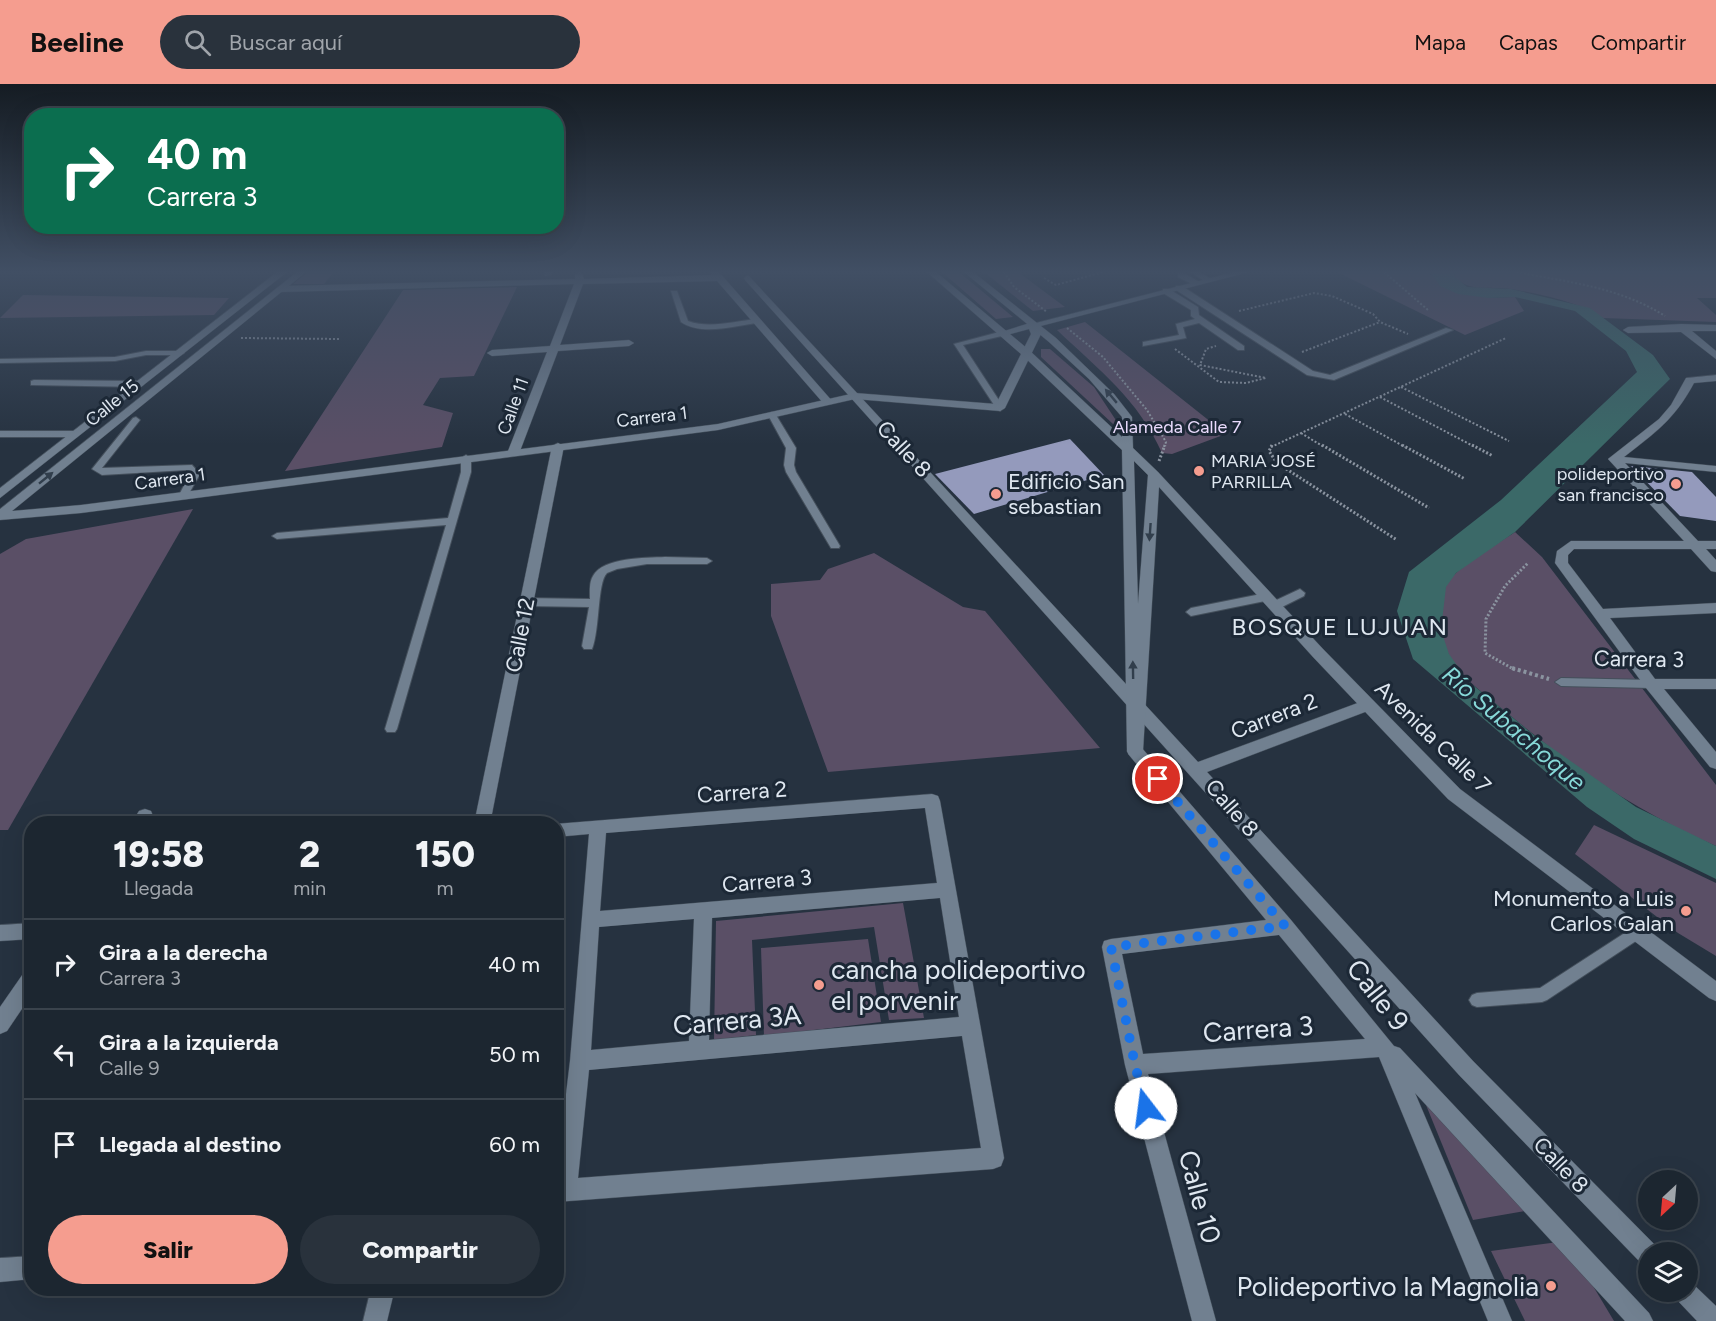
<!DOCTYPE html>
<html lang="es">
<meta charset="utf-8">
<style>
body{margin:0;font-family:Figtree,sans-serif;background:#29323c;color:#f1f3f6;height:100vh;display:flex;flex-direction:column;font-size:22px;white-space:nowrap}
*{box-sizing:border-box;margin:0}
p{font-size:20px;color:#a0a5ab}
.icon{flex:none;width:33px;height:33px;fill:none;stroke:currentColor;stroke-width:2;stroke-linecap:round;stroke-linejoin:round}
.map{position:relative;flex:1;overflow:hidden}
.side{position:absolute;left:24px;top:732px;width:540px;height:480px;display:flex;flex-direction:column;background:#1c2630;border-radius:24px;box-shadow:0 6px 24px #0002,0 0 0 2px #3a434c}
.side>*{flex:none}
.hud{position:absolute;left:24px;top:24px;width:540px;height:126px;border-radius:24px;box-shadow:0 6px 24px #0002,0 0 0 2px #3a434c;background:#0b6e4f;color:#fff;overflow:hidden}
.needle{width:39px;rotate:206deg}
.buttons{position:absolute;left:1638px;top:1086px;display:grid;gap:12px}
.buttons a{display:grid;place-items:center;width:60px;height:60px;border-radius:50%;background:#1c2630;box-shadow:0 6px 24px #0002,0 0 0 2px #3a434c;font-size:30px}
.pin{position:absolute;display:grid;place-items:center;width:51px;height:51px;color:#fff;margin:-26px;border:3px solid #fff;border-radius:50%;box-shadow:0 2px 6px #0007}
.me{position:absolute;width:66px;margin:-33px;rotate:345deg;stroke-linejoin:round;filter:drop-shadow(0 0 4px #0008)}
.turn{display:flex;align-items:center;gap:21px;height:126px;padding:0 24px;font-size:27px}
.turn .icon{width:78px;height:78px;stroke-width:2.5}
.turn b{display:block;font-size:42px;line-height:51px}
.eta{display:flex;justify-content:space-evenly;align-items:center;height:102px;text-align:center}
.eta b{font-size:36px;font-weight:800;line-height:42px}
.button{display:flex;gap:12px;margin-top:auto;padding:12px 24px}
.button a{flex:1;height:69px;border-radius:36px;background:#f59d8f;color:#111;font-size:24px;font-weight:800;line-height:69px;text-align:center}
.button a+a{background:#29323c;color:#f1f3f6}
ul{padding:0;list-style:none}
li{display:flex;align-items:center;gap:18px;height:90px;padding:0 24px;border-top:2px solid #3a434c}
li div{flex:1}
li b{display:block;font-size:22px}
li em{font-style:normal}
header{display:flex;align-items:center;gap:36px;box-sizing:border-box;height:84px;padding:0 30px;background:#f59d8f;color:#111}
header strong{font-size:28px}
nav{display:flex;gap:33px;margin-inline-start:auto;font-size:21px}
.search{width:420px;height:54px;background:#29323c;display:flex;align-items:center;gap:15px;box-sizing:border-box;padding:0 21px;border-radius:33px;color:#a0a5ab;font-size:22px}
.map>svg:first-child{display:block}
</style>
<header>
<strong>Beeline</strong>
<div class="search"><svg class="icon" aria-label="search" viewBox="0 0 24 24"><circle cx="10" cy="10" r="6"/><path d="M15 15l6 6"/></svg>Buscar aquí</div>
<nav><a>Mapa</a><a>Capas</a><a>Compartir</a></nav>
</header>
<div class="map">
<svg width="1716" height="1237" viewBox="0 0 1716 1237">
<rect width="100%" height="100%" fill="#263240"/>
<!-- green -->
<g fill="#5a4f66">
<path d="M308 188H334L324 200H293Z"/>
<path d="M942 188H959L1013 233 996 235Z"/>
<path d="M984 188H1018L1065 223 1033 227Z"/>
<path d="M1337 188H1430L1429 190 1489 214 1515 213 1524 227 1465 251Z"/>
<path d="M1456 188H1716V214H1697L1716 231V238L1603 234C1583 219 1536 209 1511 205 1491 202 1468 209 1454 192Z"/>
<path d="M517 203 474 292 440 294 423 321 453 329 442 363 285 387 403 206Z"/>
<path d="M23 211 229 214 214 231 0 234Z"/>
<path d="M1085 238 1226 350 1172 370 1162 369C1138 315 1099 286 1057 246Z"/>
<path d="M1041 265H1050L1094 303 1127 353 1041 273Z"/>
<path d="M193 425 8 746H0V470L26 455Z"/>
<path d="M1515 448 1542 473 1716 701V762C1635 727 1574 684 1506 628 1486 611 1462 595 1449 571 1439 553 1439 524 1445 504 1451 485 1498 460 1515 448Z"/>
<path d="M874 469 963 523 985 527 1100 664 828 688 771 532V500L820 496 828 485Z"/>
<path d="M1594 741 1716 799V872L1678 849 1575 770Z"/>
<path d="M903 819 924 934 889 936 874 843 752 856 756 951 714 956 716 837Z"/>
<path d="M868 855 881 938 764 952 761 864Z"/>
<path d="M1426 1021 1525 1127 1473 1136Z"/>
<path d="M1566 1157 1614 1237H1525L1491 1167Z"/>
</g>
<!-- water -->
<path fill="#3b6968" d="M1430 188H1456L1454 192 1467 203 1511 205 1590 224 1653 271 1670 295 1515 448 1456 489 1446 503 1441 546 1449 570 1468 597 1535 652 1636 723 1716 762V795L1634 755 1587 723 1413 575 1397 527 1409 488 1501 416 1637 288 1626 267 1575 227 1515 213 1489 214 1458 210 1440 202Z"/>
<!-- building -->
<g fill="#949abc">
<path d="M1070 355 1104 391 974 430 935 390Z"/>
<path d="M1631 382 1692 388 1716 413V437L1680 432Z"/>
</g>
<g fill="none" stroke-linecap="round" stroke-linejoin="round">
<defs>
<g id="service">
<path d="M544 188H552V190L545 192Z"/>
<path d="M1190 188H1199L1213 196 1206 198Z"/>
<path d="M1178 189H1184L1201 199 1194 201 1178 193Z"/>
<path d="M1176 202H1182L1313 287 1330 291 1446 244 1453 246 1334 296 1307 291 1176 206Z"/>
<path d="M1163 205H1169L1198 223 1199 231 1244 262V266H1238L1199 239 1183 243 1186 254 1143 262V258L1179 251 1176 240 1195 235 1191 232V226L1163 209Z"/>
<path d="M671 207H677L688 237C710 245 735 237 757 235L761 237 757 239C734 242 702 252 681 238Z"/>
<path d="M1003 247H1006V251L963 261 1004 324 1000 327 996 324 954 260Z"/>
<path d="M146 267H180L184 269 180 271H146L115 277 0 279V275L115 273Z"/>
<path d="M34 296 140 297 144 300 140 303 31 301V297Z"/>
<path d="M772 328 776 331 796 364 794 381 796 388 840 462 839 464H831L786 388 784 381 786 364 768 331Z"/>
<path d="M136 333 140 336 102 384 192 381 200 390 187 413H181L179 411 190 390 187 386 102 391 92 385 133 334Z"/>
<path d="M0 347H76L80 350 76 353H0Z"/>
<path d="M466 371 471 374V388L397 645 395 648H387L385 645 446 441 277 455 272 452 277 449 448 434 461 388V374Z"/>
<path d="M665 473 707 474 712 477 707 480H647L617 485 607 489C597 499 600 546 592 565H584L582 562 589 523 526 522 521 518 526 514 590 515C590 508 589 498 593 492 603 473 646 474 665 473Z"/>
<path d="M1300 505 1305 509 1304 512 1278 525 1274 526 1269 522 1270 519Z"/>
<path d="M1266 509 1271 513 1270 516 1191 532 1186 528 1191 524Z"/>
<path d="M1561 594 1651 596 1657 600 1651 604 1561 602 1555 598Z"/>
<path d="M1637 841 1642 843 1644 848 1642 853 1547 916 1542 918 1477 923 1472 921 1469 916 1472 911 1477 909 1540 904Z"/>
</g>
<g id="minor">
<path d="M579 188 582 189 584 195 712 191 710 188H719L833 318 832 320H824L717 197 583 200 560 261 629 256 634 259 629 262 558 267 520 367 514 370 508 367 547 268 492 272 487 269 492 266 550 262 574 200 281 208 276 205 281 202 575 195V191Z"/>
<path d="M1234 188H1249L1033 244 1028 241Z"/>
<path d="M748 191 1198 678 1363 617H1373L1376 621 1373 625 1207 688 1473 977 1656 1162 1659 1168H1648V1181L1640 1178 1459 991 745 196 744 194Z"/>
<path d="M1681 240 1716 241V247H1692L1716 267V275L1681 248 1628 249 1623 246 1628 243Z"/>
<path d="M1716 291V297L1694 299C1674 336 1656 348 1624 373L1716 382V388L1625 379 1698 457H1716V465H1706L1716 476V488L1711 487 1691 465H1574L1568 471V479L1603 525 1716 519V529L1610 534 1655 595H1716V605H1664L1716 668V685L1710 683 1646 604 1555 479 1557 467 1571 457H1684L1608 375 1659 335 1671 321 1686 294Z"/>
<path d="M558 359 564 362 490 740H474L552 362Z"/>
<path d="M1135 661 1141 663 1291 836 1394 962 1400 964 1649 1229 1653 1237H1625L1415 1009 1512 1237H1488L1379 973 1148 990 1216 1237H1192L1125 981 1102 863 1104 857 1111 855 1266 836 1129 671 1127 667 1129 663ZM1279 851 1365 955 1143 970 1122 870Z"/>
<path d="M932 710 938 712 940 717 1004 1074 1001 1082 993 1085 556 1118V1093L570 977 589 750 556 753V740H555ZM925 724 937 799 600 827 606 749ZM940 814 959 933 709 956 712 834ZM694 835 689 957 591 966 599 843ZM962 952 981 1064 578 1094 589 986Z"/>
<path d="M145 725 151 727 153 732 149 740H131L139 727Z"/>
<path d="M32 839V855L0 857V841Z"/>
<path d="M32 884V910L7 947 0 950V923L25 887Z"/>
<path d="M32 1172V1195L0 1198V1174Z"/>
<path d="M1688 1197 1693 1200 1716 1222V1237H1697L1677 1216 1673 1208H1688Z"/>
<path d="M371 1204H395L387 1237H363Z"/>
</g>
<g id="tertiary">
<path d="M277 188H287L0 414V404Z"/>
<path d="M297 188H306L12 427 81 421 718 340 855 309 996 320 1031 250 1029 245 1003 252 998 249 1033 238 1038 241 1041 250 1005 324 1000 327 855 315 718 346 81 429 0 436V425Z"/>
</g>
<path id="secondary" d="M927 188H936L1029 266 1122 353V333L1089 295 1049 258 964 188H973L1056 254 1114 310 1132 333 1133 364 1158 388 1323 565 1460 705 1716 897V917L1709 914 1448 715 1313 573 1159 403 1143 667 1141 671H1129L1127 667 1122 366 1021 270ZM1134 377 1148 391 1138 520Z"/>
</defs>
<!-- service casing -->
<use href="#service" stroke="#444f5b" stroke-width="2"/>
<!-- minor casing -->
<use href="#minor" stroke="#444f5b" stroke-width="1"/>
<!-- tertiary casing -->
<use href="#tertiary" stroke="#444f5b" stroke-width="1"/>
<!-- secondary casing -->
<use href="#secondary" stroke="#444f5b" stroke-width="1"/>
<!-- path-far2 -->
<g stroke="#8b94a0" stroke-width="2" stroke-dasharray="2 2" stroke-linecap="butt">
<path d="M1004 188 1014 203 1047 228"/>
<path d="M1384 188 1428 226"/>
<path d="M1516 188C1568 198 1619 203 1665 232"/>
<path d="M1044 194 1056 201 1103 188"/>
<path d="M1239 227 1314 209 1332 212 1373 230 1380 238 1408 250"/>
<path d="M1067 244 1103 273 1147 326 1166 358 1164 363"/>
<path d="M241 254 340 255"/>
<path d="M1175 265 1219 298 1246 299 1266 294 1200 281 1206 265 1216 262"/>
<path d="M1302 268 1380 238"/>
<path d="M1401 303 1509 357"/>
<path d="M1380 313 1475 363"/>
<path d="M1345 330 1405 363"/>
<path d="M1301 349 1324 363"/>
<path d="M1271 363 1506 254"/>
</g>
<!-- path-far1 -->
<g stroke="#8b94a0" stroke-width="3" stroke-dasharray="2 2" stroke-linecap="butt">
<path d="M1272 361 1269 367 1277 379 1397 456"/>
<path d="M1322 361 1429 424"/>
<path d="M1402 361 1465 395"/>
<path d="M1472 361 1493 372"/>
<path d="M1159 377 1165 361"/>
<path d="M1515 586 1485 569 1486 535 1505 502 1528 479"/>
</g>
<!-- path -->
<path stroke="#8b94a0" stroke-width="4" stroke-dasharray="3 3" stroke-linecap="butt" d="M1512 584 1549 595"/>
<!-- service -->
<use href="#service" fill="#718090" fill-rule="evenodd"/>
<!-- minor -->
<use href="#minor" fill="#718090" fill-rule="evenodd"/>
<!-- tertiary -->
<use href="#tertiary" fill="#718090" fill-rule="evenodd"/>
<!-- secondary -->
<use href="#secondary" fill="#718090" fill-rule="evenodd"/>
</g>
<!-- one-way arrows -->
<defs><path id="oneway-solid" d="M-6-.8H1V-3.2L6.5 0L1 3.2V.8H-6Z" transform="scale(1.5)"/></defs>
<g fill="#313e4c">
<use href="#oneway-solid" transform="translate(1111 312) rotate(-130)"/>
<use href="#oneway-solid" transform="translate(46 394) rotate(-39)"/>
<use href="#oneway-solid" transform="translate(1150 448) rotate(94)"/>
<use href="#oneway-solid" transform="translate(1133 586) rotate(-91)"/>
</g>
<!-- sky -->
<linearGradient id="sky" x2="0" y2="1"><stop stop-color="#151c23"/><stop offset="0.52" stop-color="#414f64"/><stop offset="1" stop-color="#414f64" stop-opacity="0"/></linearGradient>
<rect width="1716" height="361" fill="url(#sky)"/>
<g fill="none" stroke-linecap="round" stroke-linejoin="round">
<!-- route -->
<path stroke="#1a73e8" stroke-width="10" stroke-dasharray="0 18" d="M1146 1024 1135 981 1111 863 1285 842 1158 695"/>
</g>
<!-- markers -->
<g fill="#f59d8f" stroke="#1c2836" stroke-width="2">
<circle cx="1199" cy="387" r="6"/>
<circle cx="1676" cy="400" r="6"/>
<circle cx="996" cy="410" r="6"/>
<circle cx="1686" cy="827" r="6"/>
<circle cx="819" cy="901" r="6"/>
<circle cx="1551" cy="1202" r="6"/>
</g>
<g text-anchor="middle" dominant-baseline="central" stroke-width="6" stroke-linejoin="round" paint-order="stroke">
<!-- far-street labels -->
<g font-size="18" fill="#dfe7f0" stroke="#1c2836">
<text transform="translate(112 319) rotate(-39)">Calle 15</text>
<text transform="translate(513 322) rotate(-70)">Calle 11</text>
<text transform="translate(652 333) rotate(-7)">Carrera 1</text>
<text transform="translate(170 395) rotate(-8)">Carrera 1</text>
</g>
<!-- far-park labels -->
<g font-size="18" fill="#eadbfd" stroke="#1c2836">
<text x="1177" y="343">Alameda Calle 7</text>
</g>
<!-- far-poi labels -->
<g font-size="18" fill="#dfe7f0" stroke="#1c2836" text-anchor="start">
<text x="1211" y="377">MARIA JOSÉ<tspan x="1211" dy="21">PARRILLA</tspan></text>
<text x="1664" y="390" text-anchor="end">polideportivo<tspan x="1664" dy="21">san francisco</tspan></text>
</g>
<!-- street labels -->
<g font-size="22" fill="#dfe7f0" stroke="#1c2836">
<text transform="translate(904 365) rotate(47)">Calle 8</text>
<text transform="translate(520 551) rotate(-79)">Calle 12</text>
<text transform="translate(1639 575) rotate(1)">Carrera 3</text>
<text transform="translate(1274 632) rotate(-21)">Carrera 2</text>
<text transform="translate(1433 653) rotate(44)">Avenida Calle 7</text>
<text transform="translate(742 708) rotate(-4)">Carrera 2</text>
<text transform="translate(1232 724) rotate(49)">Calle 8</text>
<text transform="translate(767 797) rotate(-5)">Carrera 3</text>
<text transform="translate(1561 1081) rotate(46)">Calle 8</text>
</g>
<!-- poi labels -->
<g font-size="22" fill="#dfe7f0" stroke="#1c2836" text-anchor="start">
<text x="1008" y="397">Edificio San<tspan x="1008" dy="25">sebastian</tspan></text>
<text x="1674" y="814" text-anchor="end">Monumento a Luis<tspan x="1674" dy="25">Carlos Galan</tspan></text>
</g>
<!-- neighbourhood labels -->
<g font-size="24" letter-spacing="1.5" fill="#dfe7f0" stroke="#1c2836">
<text x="1340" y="542">BOSQUE LUJUAN</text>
</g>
<!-- water labels -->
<g font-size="24" font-style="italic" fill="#87d9d8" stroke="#1c2836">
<text transform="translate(1514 644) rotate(40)">Río Subachoque</text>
</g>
<!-- near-poi labels -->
<g font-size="27" fill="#dfe7f0" stroke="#1c2836" text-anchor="start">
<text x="831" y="885">cancha polideportivo<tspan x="831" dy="31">el porvenir</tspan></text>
<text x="1539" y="1202" text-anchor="end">Polideportivo la Magnolia</text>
</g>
<!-- near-street labels -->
<g font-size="27" fill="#dfe7f0" stroke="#1c2836">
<text transform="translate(1378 911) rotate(52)">Calle 9</text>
<text transform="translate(737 936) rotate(-5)">Carrera 3A</text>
<text transform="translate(1258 945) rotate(-4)">Carrera 3</text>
<text transform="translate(1200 1113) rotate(75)">Calle 10</text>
</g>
</g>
</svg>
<div class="buttons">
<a><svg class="needle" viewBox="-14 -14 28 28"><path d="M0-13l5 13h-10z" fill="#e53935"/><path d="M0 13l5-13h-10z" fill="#a0a5ab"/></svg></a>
<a><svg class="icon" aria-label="layers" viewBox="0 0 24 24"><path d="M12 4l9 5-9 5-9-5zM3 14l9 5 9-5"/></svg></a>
</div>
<div class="pin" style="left:1158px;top:695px;background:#d93025"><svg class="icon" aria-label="arrive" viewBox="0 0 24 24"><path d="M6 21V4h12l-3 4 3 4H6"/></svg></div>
<svg class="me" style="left:1146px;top:1024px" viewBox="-20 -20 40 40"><circle r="19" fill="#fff"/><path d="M0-13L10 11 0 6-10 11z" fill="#1a73e8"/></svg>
<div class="hud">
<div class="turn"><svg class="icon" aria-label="right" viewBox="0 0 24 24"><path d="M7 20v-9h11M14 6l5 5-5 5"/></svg><div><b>40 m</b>Carrera 3</div></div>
</div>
<section class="side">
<div class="eta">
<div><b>19:58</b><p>Llegada</p></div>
<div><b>2</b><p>min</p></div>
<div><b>150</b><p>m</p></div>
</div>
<ul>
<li><svg class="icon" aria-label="right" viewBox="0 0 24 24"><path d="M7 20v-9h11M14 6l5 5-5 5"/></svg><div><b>Gira a la derecha</b><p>Carrera 3</p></div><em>40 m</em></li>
<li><svg class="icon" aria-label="left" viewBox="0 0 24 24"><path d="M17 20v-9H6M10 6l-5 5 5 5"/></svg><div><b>Gira a la izquierda</b><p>Calle 9</p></div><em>50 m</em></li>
<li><svg class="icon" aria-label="arrive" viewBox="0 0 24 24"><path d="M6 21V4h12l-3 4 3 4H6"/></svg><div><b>Llegada al destino</b></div><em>60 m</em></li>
</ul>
<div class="button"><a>Salir</a><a>Compartir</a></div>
</section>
</div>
